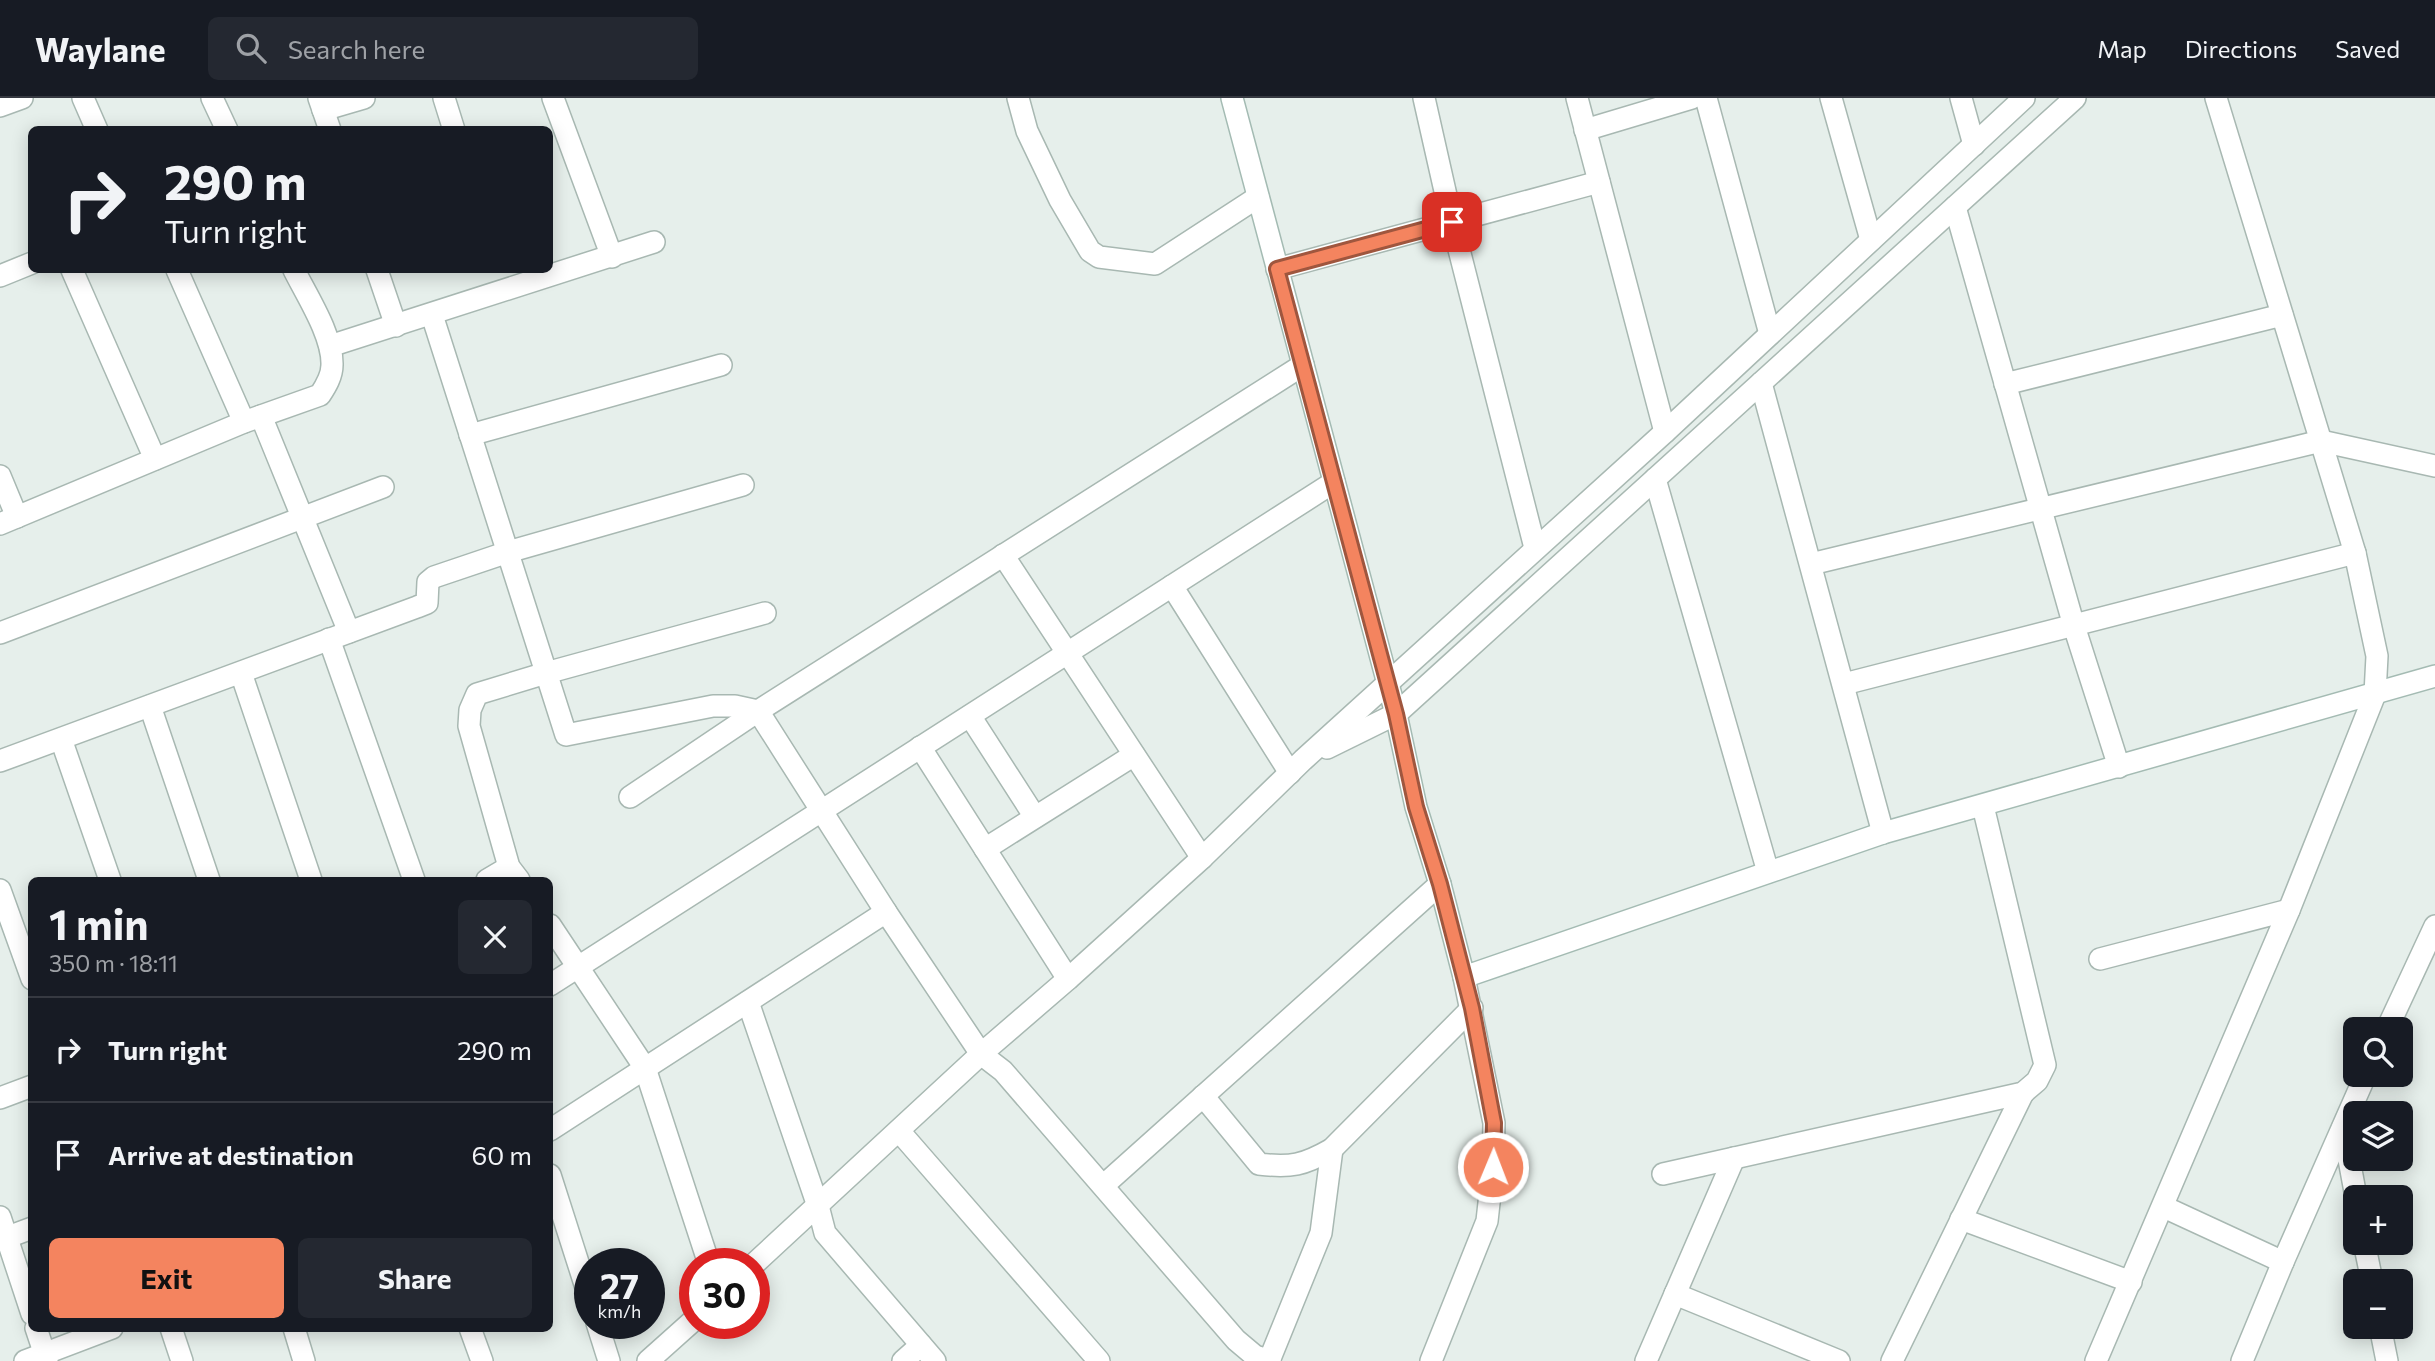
<!DOCTYPE html>
<meta charset="utf-8">
<style>
body{margin:0;font-family:Commissioner,sans-serif;background:#242831;color:#f1f3f6;height:100vh;display:flex;flex-direction:column;font-size:26px;white-space:nowrap}
*{box-sizing:border-box;margin:0}
p{font-size:23px;color:#9ea1a6}
.icon{flex:none;width:38px;height:38px;fill:none;stroke:currentColor;stroke-width:2;stroke-linecap:round;stroke-linejoin:round}
.map{position:relative;flex:1;overflow:hidden}
.side{position:absolute;left:28px;top:779px;width:525px;height:455px;display:flex;flex-direction:column;background:#171b24;border-radius:10px;box-shadow:0 4px 18px #0003}
.side>*{flex:none}
.banner{position:absolute;left:28px;top:28px;width:525px;height:147px;border-radius:10px;box-shadow:0 4px 18px #0003;background:#171b24;color:#f1f3f6;overflow:hidden}
.controls{position:absolute;left:2343px;top:919px;display:grid;gap:14px}
.controls a{display:grid;place-items:center;width:70px;height:70px;border-radius:10px;background:#171b24;box-shadow:0 4px 18px #0003;font-size:35px}
.speed{position:absolute;left:574px;top:1150px;display:flex;gap:14px;font-size:35px;font-weight:700;text-align:center}
.speed>*{display:grid;place-content:center;width:91px;height:91px;border-radius:50%;background:#171b24;box-shadow:0 4px 18px #0003;line-height:1}
.speed small{font-size:18px;font-weight:400}
.speed .limit{border:10px solid #d22;background:#fff;color:#111}
.pin{position:absolute;display:grid;place-items:center;width:60px;height:60px;color:#fff;margin:-30px;border-radius:14px;box-shadow:0 4px 10px #0006}
.me{position:absolute;width:77px;margin:-38px;rotate:1deg;stroke-linejoin:round;filter:drop-shadow(0 0 5px #0008)}
.turn{display:flex;align-items:center;gap:24px;height:147px;padding:0 21px;font-size:32px}
.turn .icon{width:91px;height:91px;stroke-width:2.5}
.turn b{display:block;font-size:49px;line-height:60px}
.round{display:grid;place-items:center;flex:none;width:74px;height:74px;border-radius:10px;background:#242831}
.summary{display:flex;align-items:center;justify-content:space-between;height:119px;padding:0 21px}
h1{font-size:42px;font-weight:700;line-height:52px}
.button{display:flex;gap:14px;margin-top:auto;padding:14px 21px}
.button a{flex:1;height:80px;border-radius:10px;background:#f4845f;color:#111;font-size:28px;font-weight:700;line-height:80px;text-align:center}
.button a+a{background:#242831;color:#f1f3f6}
ul{padding:0;list-style:none}
li{display:flex;align-items:center;gap:21px;height:105px;padding:0 21px;border-top:2px solid #363941}
li div{flex:1}
li b{display:block;font-size:26px}
li em{font-style:normal}
header{display:flex;align-items:center;gap:42px;box-sizing:border-box;height:98px;padding:0 35px;background:#171b24;border-bottom:2px solid #363941}
header strong{font-size:33px}
nav{display:flex;gap:38px;margin-inline-start:auto;font-size:24px}
.search{width:490px;height:63px;background:#242831;display:flex;align-items:center;gap:18px;box-sizing:border-box;padding:0 24px;border-radius:10px;color:#9ea1a6;font-size:26px}
.map>svg:first-child{display:block}
</style>
<header>
<strong>Waylane</strong>
<div class="search"><svg class="icon" aria-label="search" viewBox="0 0 24 24"><circle cx="10" cy="10" r="6"/><path d="M15 15l6 6"/></svg>Search here</div>
<nav><a>Map</a><a>Directions</a><a>Saved</a></nav>
</header>
<div class="map">
<svg width="2435" height="1263" viewBox="0 0 2435 1263">
<rect width="100%" height="100%" fill="#e6efeb"/>
<g fill="none" stroke-linecap="round" stroke-linejoin="round">
<defs>
<g id="street">
<path d="M83 0 97 32"/>
<path d="M212 0 227 32"/>
<path d="M319 0 330 32"/>
<path d="M444 0 454 32"/>
<path d="M553 0 612 159"/>
<path d="M1018 0 1027 33 1060 102 1090 153 1099 159 1155 166 1258 99"/>
<path d="M1424 0 1452 124 1535 450"/>
<path d="M1577 0 1665 334"/>
<path d="M1706 0 1770 236"/>
<path d="M1831 0 1871 142"/>
<path d="M1961 0 1974 47"/>
<path d="M0 8 22 0"/>
<path d="M323 12 364 0"/>
<path d="M1585 32 1692 0"/>
<path d="M1955 109 2074 528 2119 669"/>
<path d="M1277 171 1599 84"/>
<path d="M72 172 155 361"/>
<path d="M177 172 244 324"/>
<path d="M377 172 396 228"/>
<path d="M0 178 32 165"/>
<path d="M432 217 566 637 713 608H735L758 613 886 814 981 956 1003 973 1236 1242 1255 1258 1270 1263"/>
<path d="M330 248 654 144"/>
<path d="M1761 285 1883 735"/>
<path d="M2005 286 2282 217"/>
<path d="M261 318 349 534"/>
<path d="M470 337 721 267"/>
<path d="M0 378 17 419"/>
<path d="M1655 381 1768 774"/>
<path d="M0 426 244 324 320 297C326 288 332 278 332 267 333 238 307 198 294 172"/>
<path d="M1003 457 1202 760"/>
<path d="M1811 466 2321 343 2435 368"/>
<path d="M1172 488 1290 675"/>
<path d="M0 535 383 389"/>
<path d="M329 541 414 782"/>
<path d="M241 575 311 782"/>
<path d="M1844 586 2355 455"/>
<path d="M150 608 209 782"/>
<path d="M970 618 1035 719"/>
<path d="M61 641 110 782"/>
<path d="M920 649 1068 881"/>
<path d="M1327 650 1396 616 2075 0"/>
<path d="M0 663 417 509 427 505 428 484 434 479 508 454 743 387"/>
<path d="M630 699 758 613 1303 267"/>
<path d="M985 751 1134 657"/>
<path d="M487 782 509 769"/>
<path d="M519 782 509 769 469 628 470 612 477 596 546 575 765 515"/>
<path d="M0 792 32 881"/>
<path d="M550 827 645 970 709 1166"/>
<path d="M2100 861 2289 812"/>
<path d="M550 887 1334 384"/>
<path d="M748 904 818 1108 825 1135 935 1263"/>
<path d="M2387 931 2435 828"/>
<path d="M1203 998 1259 1066C1291 1070 1304 1067 1332 1051L1472 910"/>
<path d="M0 1000 32 988"/>
<path d="M2343 1029 2356 1099"/>
<path d="M550 1032 886 814"/>
<path d="M899 1033 1099 1263"/>
<path d="M1663 1076 2023 995 2037 983 2045 967 1983 708"/>
<path d="M550 1077 590 1202"/>
<path d="M1104 1087 1440 786"/>
<path d="M2164 1109 2283 1164"/>
<path d="M0 1119 32 1216"/>
<path d="M1961 1121 2131 1184"/>
<path d="M0 1142 32 1130"/>
<path d="M2364 1144 2372 1183"/>
<path d="M754 1166 981 956 1068 881 1202 760 1303 662 1665 334 2024 0"/>
<path d="M1675 1196 1839 1263"/>
<path d="M597 1225 609 1263"/>
<path d="M2380 1228 2387 1263"/>
<path d="M36 1230 47 1263"/>
<path d="M171 1230 182 1263"/>
<path d="M294 1230 304 1263"/>
<path d="M470 1230 482 1263"/>
<path d="M25 1263 112 1230"/>
<path d="M648 1263 695 1221"/>
<path d="M903 1263 921 1247"/>
<path d="M1269 1263 1321 1135 1332 1051"/>
<path d="M1431 1263 1487 1123 1493 1069 1494 1025 1464 879"/>
<path d="M1646 1263 1734 1060"/>
<path d="M1892 1263 2023 995"/>
<path d="M2096 1263 2289 812 2375 596 2377 558 2355 455 2216 0"/>
<path d="M2242 1263 2283 1164 2366 976"/>
</g>
<path id="secondary" d="M1232 0 1396 616 1416 709 1440 786 1464 879 1883 735 2435 578"/>
</defs>
<!-- street casing -->
<use href="#street" stroke="#a8b8b2" stroke-width="24"/>
<!-- secondary casing -->
<use href="#secondary" stroke="#a4bbb3" stroke-width="24"/>
<!-- street -->
<use href="#street" stroke="#fff" stroke-width="21"/>
<!-- secondary -->
<use href="#secondary" stroke="#fff" stroke-width="21"/>
</g>
<g fill="none" stroke-linecap="round" stroke-linejoin="round">
<defs>
<path id="route" d="M1452 124 1277 171 1396 616 1416 709 1440 786 1472 910 1494 1025 1493 1069"/>
</defs>
<!-- route casing -->
<use href="#route" stroke="#9f563e" stroke-width="18"/>
<!-- route -->
<use href="#route" stroke="#f4845f" stroke-width="12"/>
</g>
</svg>
<div class="controls">
<a><svg class="icon" aria-label="search" viewBox="0 0 24 24"><circle cx="10" cy="10" r="6"/><path d="M15 15l6 6"/></svg></a>
<a><svg class="icon" aria-label="layers" viewBox="0 0 24 24"><path d="M12 4l9 5-9 5-9-5zM3 14l9 5 9-5"/></svg></a>
<a>+</a>
<a>−</a>
</div>
<div class="speed"><div>27<small>km/h</small></div><div class="limit">30</div></div>
<div class="pin" style="left:1452px;top:124px;background:#d93025"><svg class="icon" aria-label="arrive" viewBox="0 0 24 24"><path d="M6 21V4h12l-3 4 3 4H6"/></svg></div>
<svg class="me" style="left:1493px;top:1069px" viewBox="-20 -20 40 40"><circle r="17" fill="#f4845f" stroke="#fff" stroke-width="3"/><path d="M0-11L8 9 0 5-8 9z" fill="#fff"/></svg>
<div class="banner">
<div class="turn"><svg class="icon" aria-label="right" viewBox="0 0 24 24"><path d="M7 20v-9h11M14 6l5 5-5 5"/></svg><div><b>290 m</b>Turn right</div></div>
</div>
<section class="side">
<div class="summary"><div><h1>1 min</h1><p>350 m · 18:11</p></div><a class="round"><svg class="icon" aria-label="close" viewBox="0 0 24 24"><path d="M6 6l12 12M18 6L6 18"/></svg></a></div>
<ul>
<li><svg class="icon" aria-label="right" viewBox="0 0 24 24"><path d="M7 20v-9h11M14 6l5 5-5 5"/></svg><div><b>Turn right</b></div><em>290 m</em></li>
<li><svg class="icon" aria-label="arrive" viewBox="0 0 24 24"><path d="M6 21V4h12l-3 4 3 4H6"/></svg><div><b>Arrive at destination</b></div><em>60 m</em></li>
</ul>
<div class="button"><a>Exit</a><a>Share</a></div>
</section>
</div>
